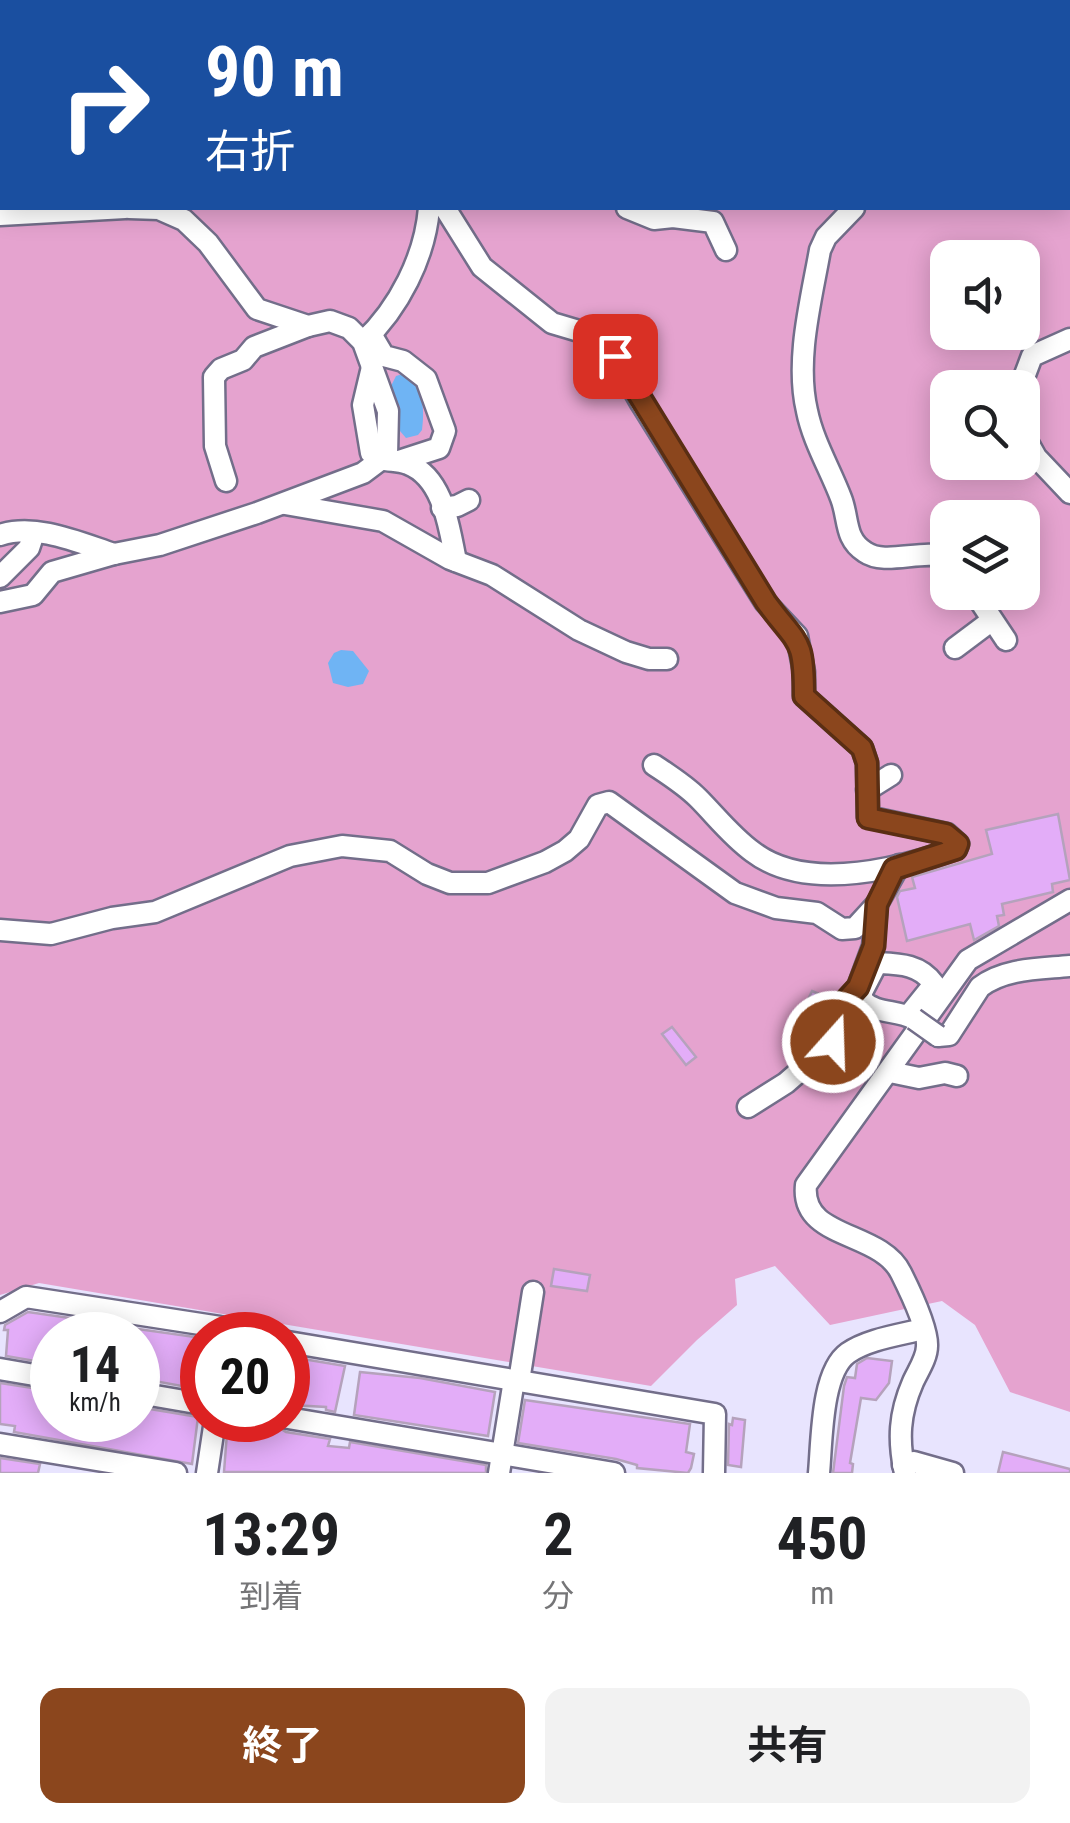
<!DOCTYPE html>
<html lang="ja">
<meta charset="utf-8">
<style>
body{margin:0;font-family:"Roboto Condensed","Noto Sans JP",sans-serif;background:#f2f2f2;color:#202124;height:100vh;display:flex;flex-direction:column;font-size:38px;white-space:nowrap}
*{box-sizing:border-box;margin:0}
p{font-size:32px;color:#757577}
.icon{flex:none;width:55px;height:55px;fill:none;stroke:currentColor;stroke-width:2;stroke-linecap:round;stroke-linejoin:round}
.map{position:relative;height:1473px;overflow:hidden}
.panel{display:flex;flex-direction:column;background:#fff;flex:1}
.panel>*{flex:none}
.banner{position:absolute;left:0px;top:0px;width:1070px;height:210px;box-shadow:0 5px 25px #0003;background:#1a4fa0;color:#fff;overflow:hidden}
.fabs{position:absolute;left:930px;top:240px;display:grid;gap:20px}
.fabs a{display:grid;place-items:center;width:110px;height:110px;border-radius:20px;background:#fff;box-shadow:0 5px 25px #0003;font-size:50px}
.speed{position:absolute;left:30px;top:1312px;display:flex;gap:20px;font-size:50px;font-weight:700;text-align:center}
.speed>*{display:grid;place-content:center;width:130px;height:130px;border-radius:50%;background:#fff;box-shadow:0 5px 25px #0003;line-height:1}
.speed small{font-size:25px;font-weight:400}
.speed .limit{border:15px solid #d22;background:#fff;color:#111}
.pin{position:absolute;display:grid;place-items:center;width:85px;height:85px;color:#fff;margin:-42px;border-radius:20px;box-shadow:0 5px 15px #0006}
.me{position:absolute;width:110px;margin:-55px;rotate:20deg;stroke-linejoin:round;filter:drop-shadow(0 0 8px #0008)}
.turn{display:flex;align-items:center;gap:35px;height:210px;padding:0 40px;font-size:45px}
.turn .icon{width:130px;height:130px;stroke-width:2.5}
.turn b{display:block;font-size:70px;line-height:85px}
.eta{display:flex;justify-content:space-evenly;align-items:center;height:170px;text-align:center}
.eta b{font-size:60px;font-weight:700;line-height:70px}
.action{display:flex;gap:20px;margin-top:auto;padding:20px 40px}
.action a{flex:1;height:115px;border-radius:20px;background:#8b461d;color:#fff;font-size:40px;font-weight:700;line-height:115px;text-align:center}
.action a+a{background:#f2f2f2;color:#202124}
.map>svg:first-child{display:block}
</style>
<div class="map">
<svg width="1070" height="1473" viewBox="0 0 1070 1473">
<rect width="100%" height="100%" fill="#e8e4fe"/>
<!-- green -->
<path fill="#e5a3cf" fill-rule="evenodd" d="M0 0H1070V1412L1010 1392 975 1325 942 1301 830 1325 775 1266 735 1279 737 1305 697 1340 651 1386 39 1283 0 1295ZM2 2H1068V208H2ZM948 258H1022V332H948ZM948 388H1022V462H948ZM948 518H1022V592H948Z"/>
<!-- water -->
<g fill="#6fb4f4">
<path d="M406 373C423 389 425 408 422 430L418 435 406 438 400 431V407L390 388 396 376Z"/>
<path d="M341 650 353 651 369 671 363 684 348 687 333 683 328 663 334 653Z"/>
</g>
<!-- building -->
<g fill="#e3adf8" stroke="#b5a2bc" stroke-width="2.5">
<path d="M1058 814 1070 880 1052 884 1053 892 1002 904 1004 915 997 916 999 926 976 939 974 940 970 924 907 941 897 897 900 891 915 888 912 877 992 854 986 830Z"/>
<path d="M812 991 833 1000 826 1020 803 1010Z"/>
<path d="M672 1027 696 1057 686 1065 662 1034Z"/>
<path d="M554 1269 590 1275 587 1291 551 1286Z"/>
<path d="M28 1312 119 1325 117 1335H52V1364L6 1356 8 1330H4L5 1325Z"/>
<path d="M138 1329 202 1338 198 1389 138 1378Z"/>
<path d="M297 1358 345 1366 335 1412 326 1410V1407L291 1405Z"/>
<path d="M867 1358 892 1361 889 1383 876 1400 861 1398 850 1463 853 1464 852 1473H833L844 1386 847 1377 855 1378 857 1364Z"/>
<path d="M360 1372 420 1378 495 1392 488 1436 354 1415Z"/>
<path d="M0 1383 52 1391V1420L99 1424 100 1420H138V1407L198 1417 192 1464 14 1432 15 1426 0 1424Z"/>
<path d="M525 1400 690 1424 686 1452 694 1454 691 1468 688 1473 637 1468V1465L616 1459 518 1443Z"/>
<path d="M733 1418 745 1420 741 1467 728 1465 729 1424 732 1425Z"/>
<path d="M228 1420 278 1427 286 1432 330 1439 328 1446 349 1448 350 1442 486 1465V1473L224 1472Z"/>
<path d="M1003 1452 1070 1469V1473H998Z"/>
<path d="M0 1458 40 1464 38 1473H0Z"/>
</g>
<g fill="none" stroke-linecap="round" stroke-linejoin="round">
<defs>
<g id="minor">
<path d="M62 2 63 0"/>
<path d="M165 2 166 0"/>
<path d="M589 2 591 0"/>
<path d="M797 2V0"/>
<path d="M1013 2V0"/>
<path d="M1068 174 1070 176"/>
<path d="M445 208 482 267 552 323 589 334 615 357 641 403 765 602 797 636 804 672V696L862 748 867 763 868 817 947 834 958 844 956 849C898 869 807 893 753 852 731 836 716 816 698 798 685 785 669 775 654 765"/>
<path d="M627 208 654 219 673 217"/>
<path d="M673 208V217L713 222 726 250"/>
<path d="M854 208 826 237 820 250C811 301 795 360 807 411 813 441 830 469 841 498 849 518 844 539 865 552 885 566 921 549 948 557"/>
<path d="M0 215 125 208"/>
<path d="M371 334 384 356 403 361 426 379 445 431 439 448 399 461"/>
<path d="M363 342C399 308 425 257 429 208"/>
<path d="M372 367 363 405 371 453C383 464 394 458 408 464 444 478 449 528 456 561"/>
<path d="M1020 388 1032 356 1070 339"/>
<path d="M1022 432 1036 457 1070 493"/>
<path d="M226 481 215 446 214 377 221 369 243 360 254 347 308 326"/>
<path d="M285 504 383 521 450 559 492 575 579 630 626 652 649 659H667"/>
<path d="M442 508 457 506 469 500"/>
<path d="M0 535C36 523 80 543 114 554"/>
<path d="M0 577 29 548 34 533"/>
<path d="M974 592 1006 640"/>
<path d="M0 602 33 595 52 572 114 554 160 545 257 513 363 473 387 455 388 411 363 342 349 328 330 321 308 326 257 309 208 243 184 220 159 209 129 208"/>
<path d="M955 648 991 621"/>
<path d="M867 790 891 775"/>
<path d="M0 930 51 934 112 918 155 912 290 856 342 846 390 851 427 874 450 883H488L545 862 565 851 579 839 598 805 609 802 735 893 776 908 817 913 842 929 855 928 877 904"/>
<path d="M909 1015 934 984C920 964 899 964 877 963L862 992V1000C877 1015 897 1009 914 1019"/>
<path d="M938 1036 949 1035 980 987C1005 968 1040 969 1070 966"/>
<path d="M890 1072 919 1078 945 1073 957 1076"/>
<path d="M748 1107 786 1083 833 1042 847 1000 858 987 873 946 877 904 899 865"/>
<path d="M0 1312 26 1297 220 1327 248 1335"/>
<path d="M288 1342 715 1414 714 1473"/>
<path d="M0 1369 52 1378"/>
<path d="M519 1381 533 1292"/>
<path d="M138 1393 202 1404"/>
<path d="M288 1418 614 1473"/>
<path d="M0 1444 176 1473"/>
<path d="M903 1465 914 1462 953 1473"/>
<path d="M207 1473 215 1420"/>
<path d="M499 1473 514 1380"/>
<path d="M819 1473C822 1441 821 1372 848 1353 868 1339 900 1335 923 1329"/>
<path d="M905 1473C898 1440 899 1414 913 1382 918 1371 927 1358 927 1346 928 1328 909 1289 901 1273 880 1230 800 1240 806 1185L968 960 1070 900"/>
</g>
</defs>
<!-- minor casing -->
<use href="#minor" stroke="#736e8a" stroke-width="25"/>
<!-- minor -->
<use href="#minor" stroke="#fff" stroke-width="20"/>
<defs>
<path id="minor-bridge" d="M914 1019 938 1036"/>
</defs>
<!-- minor-bridge casing -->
<use href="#minor-bridge" stroke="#736e8a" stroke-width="25" stroke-linecap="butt"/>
<!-- minor-bridge -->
<use href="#minor-bridge" stroke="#fff" stroke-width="20"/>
</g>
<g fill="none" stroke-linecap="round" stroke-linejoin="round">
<defs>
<path id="route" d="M615 356 766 602C798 646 804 636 804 696L862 748 867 763 868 818 946 834 958 844 956 849 894 869 877 904 874 946 858 987 846 1000 833 1042"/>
</defs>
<!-- route casing -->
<use href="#route" stroke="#5a2e13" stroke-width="25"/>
<!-- route -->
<use href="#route" stroke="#8b461d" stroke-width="18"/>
</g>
</svg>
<div class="fabs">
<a><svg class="icon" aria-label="sound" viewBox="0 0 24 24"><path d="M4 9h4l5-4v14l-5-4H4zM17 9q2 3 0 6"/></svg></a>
<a><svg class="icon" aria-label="search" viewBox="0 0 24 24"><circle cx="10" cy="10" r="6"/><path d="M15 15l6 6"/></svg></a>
<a><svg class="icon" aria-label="layers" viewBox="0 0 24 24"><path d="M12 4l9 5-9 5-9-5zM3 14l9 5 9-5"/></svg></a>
</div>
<div class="speed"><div>14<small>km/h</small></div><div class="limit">20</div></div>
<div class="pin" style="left:615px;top:356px;background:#d93025"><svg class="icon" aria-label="arrive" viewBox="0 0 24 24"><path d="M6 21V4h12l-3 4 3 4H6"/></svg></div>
<svg class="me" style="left:833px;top:1042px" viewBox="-20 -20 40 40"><circle r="17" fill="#8b461d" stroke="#fff" stroke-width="3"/><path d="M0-11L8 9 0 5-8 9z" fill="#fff"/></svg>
<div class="banner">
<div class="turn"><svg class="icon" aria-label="right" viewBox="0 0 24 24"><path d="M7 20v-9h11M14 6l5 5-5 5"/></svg><div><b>90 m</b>右折</div></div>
</div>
</div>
<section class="panel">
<div class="eta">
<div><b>13:29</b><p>到着</p></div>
<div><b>2</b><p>分</p></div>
<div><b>450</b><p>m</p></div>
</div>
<div class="action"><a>終了</a><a>共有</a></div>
</section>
